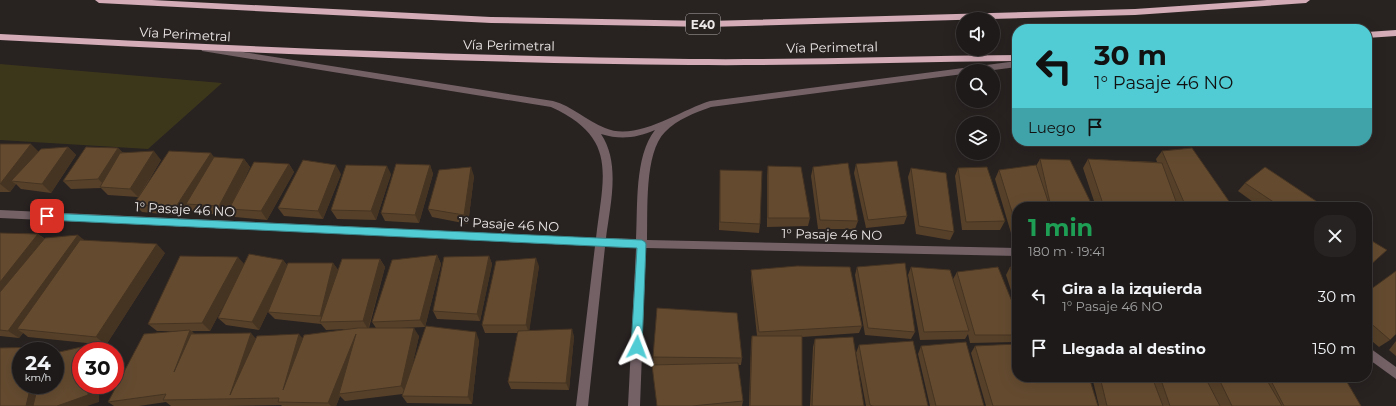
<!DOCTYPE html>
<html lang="es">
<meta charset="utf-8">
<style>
body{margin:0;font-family:Montserrat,sans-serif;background:#262322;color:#f1f3f6;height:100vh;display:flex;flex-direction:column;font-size:15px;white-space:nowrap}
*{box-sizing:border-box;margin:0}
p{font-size:13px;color:#a1a1a2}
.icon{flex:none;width:22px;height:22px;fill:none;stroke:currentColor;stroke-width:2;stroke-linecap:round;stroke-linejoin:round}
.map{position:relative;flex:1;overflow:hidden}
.sheet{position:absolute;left:1012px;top:202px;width:360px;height:180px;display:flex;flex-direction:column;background:#1e1a19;border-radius:16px;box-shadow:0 4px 16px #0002,0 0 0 1px #3c3838}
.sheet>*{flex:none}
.guide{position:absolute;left:1012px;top:24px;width:360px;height:122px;border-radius:16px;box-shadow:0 4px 16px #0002,0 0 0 1px #3c3838;background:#51ccd4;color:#111;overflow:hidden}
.buttons{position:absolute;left:956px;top:12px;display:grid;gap:8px}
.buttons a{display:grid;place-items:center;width:44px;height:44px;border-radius:50%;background:#1e1a19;box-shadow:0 4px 16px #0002,0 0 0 1px #3c3838;font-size:20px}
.speed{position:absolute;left:12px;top:342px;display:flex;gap:8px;font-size:20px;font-weight:700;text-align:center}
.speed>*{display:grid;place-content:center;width:52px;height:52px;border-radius:50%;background:#1e1a19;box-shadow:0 4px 16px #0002,0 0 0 1px #3c3838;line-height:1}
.speed small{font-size:10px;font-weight:400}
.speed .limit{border:6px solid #d22;background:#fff;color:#111}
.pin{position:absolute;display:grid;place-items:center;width:34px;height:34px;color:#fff;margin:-17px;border-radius:8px;box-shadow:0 2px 6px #0006}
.me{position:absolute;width:44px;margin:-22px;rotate:3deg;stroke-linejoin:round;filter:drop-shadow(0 0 3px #0008)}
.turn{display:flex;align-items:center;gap:14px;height:84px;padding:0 16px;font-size:18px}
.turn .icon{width:52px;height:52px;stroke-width:2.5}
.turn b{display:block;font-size:28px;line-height:34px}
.then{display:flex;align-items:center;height:38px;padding:0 16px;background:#0003;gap:8px;font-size:15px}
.round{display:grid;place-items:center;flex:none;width:42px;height:42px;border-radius:16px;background:#262322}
.head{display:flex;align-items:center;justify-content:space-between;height:68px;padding:0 16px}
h1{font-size:24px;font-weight:700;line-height:30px;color:#1e9e55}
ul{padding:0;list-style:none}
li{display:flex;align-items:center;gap:12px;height:52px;padding:0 16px}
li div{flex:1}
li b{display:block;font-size:15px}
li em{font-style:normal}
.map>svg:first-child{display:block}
</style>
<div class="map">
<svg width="1396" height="406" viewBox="0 0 1396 406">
<rect width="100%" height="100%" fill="#282221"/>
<!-- green -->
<path fill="#3c371b" d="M0 64 222 83 148 149 0 140Z"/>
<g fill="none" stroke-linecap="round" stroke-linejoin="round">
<!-- minor -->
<g fill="#736166" fill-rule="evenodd">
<path d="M205 46 553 101C572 106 587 121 605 128 637 142 680 110 710 101L1017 61V67L986 71H963V74L711 107C695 113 677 119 665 132 644 153 648 211 647 240L1017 248V256L646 248 640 406H628L636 248 605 247 588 406H576L595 246 0 218V210L596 238C603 176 619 138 551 107L202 51 201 49 202 47ZM655 130C634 157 638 206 636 239L606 238C610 205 621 164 601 134 621 140 636 138 655 130Z"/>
<path d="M1367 346 1396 367V379L1367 358Z"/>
</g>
<!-- trunk -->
<g fill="#d3acb7" fill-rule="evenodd">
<path d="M95 0H152L491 17 708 21 1135 9 1267 0H1310L1306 3 1135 15 708 27 491 23 99 3Z"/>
<path d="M1396 30V36L1367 38V32Z"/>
<path d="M0 34C230 46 460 56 690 59 799 60 908 56 1017 55V61C908 62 799 66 690 65 460 63 230 52 0 40Z"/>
</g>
</g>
<!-- wall -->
<g fill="#564029" fill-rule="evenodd">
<path d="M0 144 39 152 68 147 76 155 51 193 21 189 16 184 10 192H0Z"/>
<path d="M118 148 122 152 161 160 142 192 214 157 244 159 250 167 242 184 289 164 294 172 267 220 235 217 229 209 226 215 194 213 189 207 182 216 142 212 134 204 138 197 108 195 101 188 71 189 63 181Z"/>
<path d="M1162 151 1233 207H1096L1083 168 1088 159 1157 162 1156 159Z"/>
<path d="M1040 159 1093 207H1017V234L1011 233 995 179 999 170 1036 166Z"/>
<path d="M856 164 907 216 904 224 866 228 854 173Z"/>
<path d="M430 165 433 174 419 223 385 221 381 213Z"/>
<path d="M768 166 810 218 808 226 767 227V175Z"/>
<path d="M813 167 858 221 855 229H818L811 176Z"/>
<path d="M911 168 954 232 950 240 916 234 908 177Z"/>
<path d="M958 168 1005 221 1000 230H962L955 176Z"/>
<path d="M341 174 323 219 284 216 278 208Z"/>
<path d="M391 174 376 220 337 219 331 210Z"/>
<path d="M474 176 468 224 432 217 428 209Z"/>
<path d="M720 179 760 224 759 233 719 230Z"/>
<path d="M1245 183 1325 207H1260L1238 191Z"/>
<path d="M0 233 38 234 44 238 84 240 165 253 106 345 28 337 23 333 19 338 0 336Z"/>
<path d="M437 255 441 264 425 327 401 328 419 336 412 366 479 340 472 404 407 403 402 396 403 394 345 401 340 396 336 406H282L281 405 226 406H171L166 402 139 406H114L108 402 179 331H157L148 324 244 264 283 260 287 265 333 263 338 270 380 259 385 267 369 328H376L372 322ZM235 283 218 318 226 325 259 330 270 307 268 312 275 319 321 324 326 330 347 329 303 338 256 339 194 334 192 331H210Z"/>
<path d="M489 256 492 264 480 321 437 319 433 311Z"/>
<path d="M539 266 529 330 574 336 569 390 511 389 508 382 518 333H485L482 325Z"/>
<path d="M857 267 915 332 911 339 865 335 855 275Z"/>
<path d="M911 267 953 279 957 272 1017 314V342L970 343 968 334 965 339 920 340 908 275Z"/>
<path d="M1010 267 1017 268V309L1006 275Z"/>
<path d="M751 270 862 326 859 333 802 337V406H749L751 343 752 336H757L751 278Z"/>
<path d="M1367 292 1390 340 1379 347 1367 337Z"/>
<path d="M815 339 864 406H810L813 347Z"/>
<path d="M1396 341V356L1389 350Z"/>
<path d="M859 345 928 406H866L856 353Z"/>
<path d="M921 346 984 406H930L918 354Z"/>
<path d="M975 346 1098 406H986L971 353Z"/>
<path d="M653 357 742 358 741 365H738L743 401 742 406H657L677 365H654Z"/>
<path d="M1092 377H1344L1361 406H1099Z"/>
</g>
<!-- shaded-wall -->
<g fill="#463422">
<path d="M31 144 40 153 11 181 16 184 10 192 0 184Z"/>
<path d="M68 147 76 155 51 193 42 184Z"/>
<path d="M118 148 126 157 106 187 98 179Z"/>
<path d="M154 151 161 160 138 197 130 189Z"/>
<path d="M211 153 218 162 186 204 189 207 182 216 175 208Z"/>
<path d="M244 159 250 167 226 215 219 206Z"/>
<path d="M289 164 294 172 267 220 261 211Z"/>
<path d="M336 165 341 174 323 219 318 211Z"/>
<path d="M430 165 433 174 419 223 415 215Z"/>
<path d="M387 166 391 174 376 220 371 211Z"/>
<path d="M471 167 474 176 468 224 464 215Z"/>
<path d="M38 234 48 242 0 304V282Z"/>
<path d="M78 235 88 243 17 329 23 333 19 338 8 331Z"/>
<path d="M157 244 165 253 106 345 96 337Z"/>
<path d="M437 255 441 264 425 327 420 320Z"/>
<path d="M489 256 492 264 480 321 477 314Z"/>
<path d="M238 257 245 265 210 331 202 323Z"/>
<path d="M536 258 539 266 529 333 526 325Z"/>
<path d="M380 259 385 267 368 329 363 321Z"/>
<path d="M283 260 289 268 259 330 252 322Z"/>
<path d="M333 263 339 271 324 322 320 316Z"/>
<path d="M414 328 419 336 406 393 401 386Z"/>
<path d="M572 329 574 336 569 390 566 383Z"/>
<path d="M190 330 199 337 174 372Z"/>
<path d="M476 332 479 340 472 404 468 397Z"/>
<path d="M251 333 258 341 230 395Z"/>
<path d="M299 334 306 342 283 390Z"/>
<path d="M356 334 339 394 340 396 336 406H331L328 403Z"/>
<path d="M90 345 99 351H90Z"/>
<path d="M40 347 46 351H39Z"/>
<path d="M31 385H44L39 406H26Z"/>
<path d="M89 385H99V402L87 406H57Z"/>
</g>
<!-- building -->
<g fill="#644b30" stroke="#463422">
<path d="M0 144H31L0 184Z"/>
<path d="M68 147 42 184 11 181 41 149Z"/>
<path d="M86 147 118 148 98 179 63 181Z"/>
<path d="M1192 148 1233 207H1186L1162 151Z"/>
<path d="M154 151 130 189 100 187 120 153Z"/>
<path d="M169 151 211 153 175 208 134 204Z"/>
<path d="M214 157 244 159 219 206 186 204Z"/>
<path d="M1040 159 1070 160 1093 207H1051Z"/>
<path d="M1088 159 1162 163 1178 207H1104Z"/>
<path d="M303 160 336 165 318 211 278 208Z"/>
<path d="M897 161 907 216 868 220 856 164Z"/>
<path d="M254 162 289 164 261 211 229 209Z"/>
<path d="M848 163 858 221 820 220 813 167Z"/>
<path d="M396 164 430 165 415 215 381 213Z"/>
<path d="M346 165 387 166 371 211 331 210Z"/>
<path d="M1036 165 1050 207H1017V225H1016L999 170Z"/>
<path d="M768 166 801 167 810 218H768Z"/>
<path d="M471 167 464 215 428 209 439 170Z"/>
<path d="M987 167 1005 221 966 222 958 168Z"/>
<path d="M1265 167 1325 207H1281L1245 183Z"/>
<path d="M911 168 946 173 954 232 919 226Z"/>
<path d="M720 170 762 171 760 224 720 222Z"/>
<path d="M0 233 38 234 0 282Z"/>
<path d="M78 235 8 331 0 330V292L45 238Z"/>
<path d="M1367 238 1387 250 1367 268Z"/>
<path d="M80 240 157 244 96 337 17 329Z"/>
<path d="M249 254 283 260 252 322 218 318Z"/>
<path d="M437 255 420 320 372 322 392 260Z"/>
<path d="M180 256 238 257 202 323 148 324Z"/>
<path d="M489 256 477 314 433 311 444 257Z"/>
<path d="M536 258 526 325H482L496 261Z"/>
<path d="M342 259H380L363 321 320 322Z"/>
<path d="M288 263H333L320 316 268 312Z"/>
<path d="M905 263 915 332 868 328 857 267Z"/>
<path d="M797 266 850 267 862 326 759 332 751 270Z"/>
<path d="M911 267 950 270 969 331 924 332Z"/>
<path d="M998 267 1017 314V335H975L957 272Z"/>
<path d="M1010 267 1017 268V286Z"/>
<path d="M1396 271V334L1390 340 1367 320V292Z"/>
<path d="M657 308 737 313 742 358 653 357Z"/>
<path d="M426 326 476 332 468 397 402 396Z"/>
<path d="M358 328H414L401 386 339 394 356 334 328 403 278 402 279 398 163 400 166 394 108 402 144 334 190 330 174 372 191 334 251 333 230 395 257 336 299 334 283 390 304 335Z"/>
<path d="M572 329 566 383 508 382 518 331Z"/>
<path d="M752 336H802V406H750Z"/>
<path d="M853 337 864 406H812L815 339Z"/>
<path d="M913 341 928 406H873L870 405 859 345Z"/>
<path d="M966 342 984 406H936L921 346Z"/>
<path d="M1017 344V377H1089L1098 406H993L975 346Z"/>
<path d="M90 345V351H81V385H89L88 395 57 406H33L38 385H55V353Z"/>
<path d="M40 347 39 351H21V385H31L26 406H0V348Z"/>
<path d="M738 363 743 401 692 406H657L652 365Z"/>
<path d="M1100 377H1152L1163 406H1107Z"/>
<path d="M1160 377H1205L1220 406H1170Z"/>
<path d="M1218 377H1265L1282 406H1232Z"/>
<path d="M1269 377H1344L1361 406H1284Z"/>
</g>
<!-- route -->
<path fill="#51ccd4" stroke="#35858a" d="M47 213 642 240 645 242 646 244 642 347 640 351 637 352 633 351 631 347 637 248 47 220 43 216Z"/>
<g text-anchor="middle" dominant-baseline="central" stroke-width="4" stroke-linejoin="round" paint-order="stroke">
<!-- shield labels -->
<rect fill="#282221" stroke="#b1adac" stroke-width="1" x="686" y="14" width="34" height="20" rx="3"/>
<g font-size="12" font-weight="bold" fill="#ece8e7">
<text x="703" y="24">E40</text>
</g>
<!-- street labels -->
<g font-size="13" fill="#ece8e7" stroke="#282221">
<text transform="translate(185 34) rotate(3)">Vía Perimetral</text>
<text transform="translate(509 45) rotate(1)">Vía Perimetral</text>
<text transform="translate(832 47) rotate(-1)">Vía Perimetral</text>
<text transform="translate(185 209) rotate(3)">1° Pasaje 46 NO</text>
<text transform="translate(509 224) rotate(3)">1° Pasaje 46 NO</text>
<text transform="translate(832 234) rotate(1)">1° Pasaje 46 NO</text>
</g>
</g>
</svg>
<div class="buttons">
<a><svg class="icon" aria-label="sound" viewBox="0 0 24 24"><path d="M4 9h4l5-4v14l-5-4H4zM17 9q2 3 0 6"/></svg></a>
<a><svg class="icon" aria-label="search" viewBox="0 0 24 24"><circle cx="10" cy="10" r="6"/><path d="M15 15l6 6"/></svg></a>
<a><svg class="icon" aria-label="layers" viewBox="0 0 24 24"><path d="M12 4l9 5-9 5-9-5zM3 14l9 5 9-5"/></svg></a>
</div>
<div class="speed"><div>24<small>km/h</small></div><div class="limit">30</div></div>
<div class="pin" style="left:47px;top:216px;background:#d93025"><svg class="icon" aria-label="arrive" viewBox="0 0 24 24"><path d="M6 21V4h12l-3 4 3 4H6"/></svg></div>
<svg class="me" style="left:637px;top:347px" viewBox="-20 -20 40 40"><path d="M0-17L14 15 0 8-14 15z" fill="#51ccd4" stroke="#fff" stroke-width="4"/></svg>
<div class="guide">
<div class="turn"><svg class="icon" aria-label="left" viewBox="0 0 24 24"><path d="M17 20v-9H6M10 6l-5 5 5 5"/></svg><div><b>30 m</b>1° Pasaje 46 NO</div></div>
<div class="then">Luego<svg class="icon" aria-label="arrive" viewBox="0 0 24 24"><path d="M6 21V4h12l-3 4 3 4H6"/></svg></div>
</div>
<section class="sheet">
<div class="head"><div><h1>1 min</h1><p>180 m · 19:41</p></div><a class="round"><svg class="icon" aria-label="close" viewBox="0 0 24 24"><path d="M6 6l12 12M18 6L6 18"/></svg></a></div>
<ul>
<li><svg class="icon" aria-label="left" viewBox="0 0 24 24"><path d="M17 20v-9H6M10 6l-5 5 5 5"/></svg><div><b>Gira a la izquierda</b><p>1° Pasaje 46 NO</p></div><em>30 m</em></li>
<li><svg class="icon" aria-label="arrive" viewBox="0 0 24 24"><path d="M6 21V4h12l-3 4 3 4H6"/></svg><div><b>Llegada al destino</b></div><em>150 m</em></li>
</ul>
</section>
</div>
